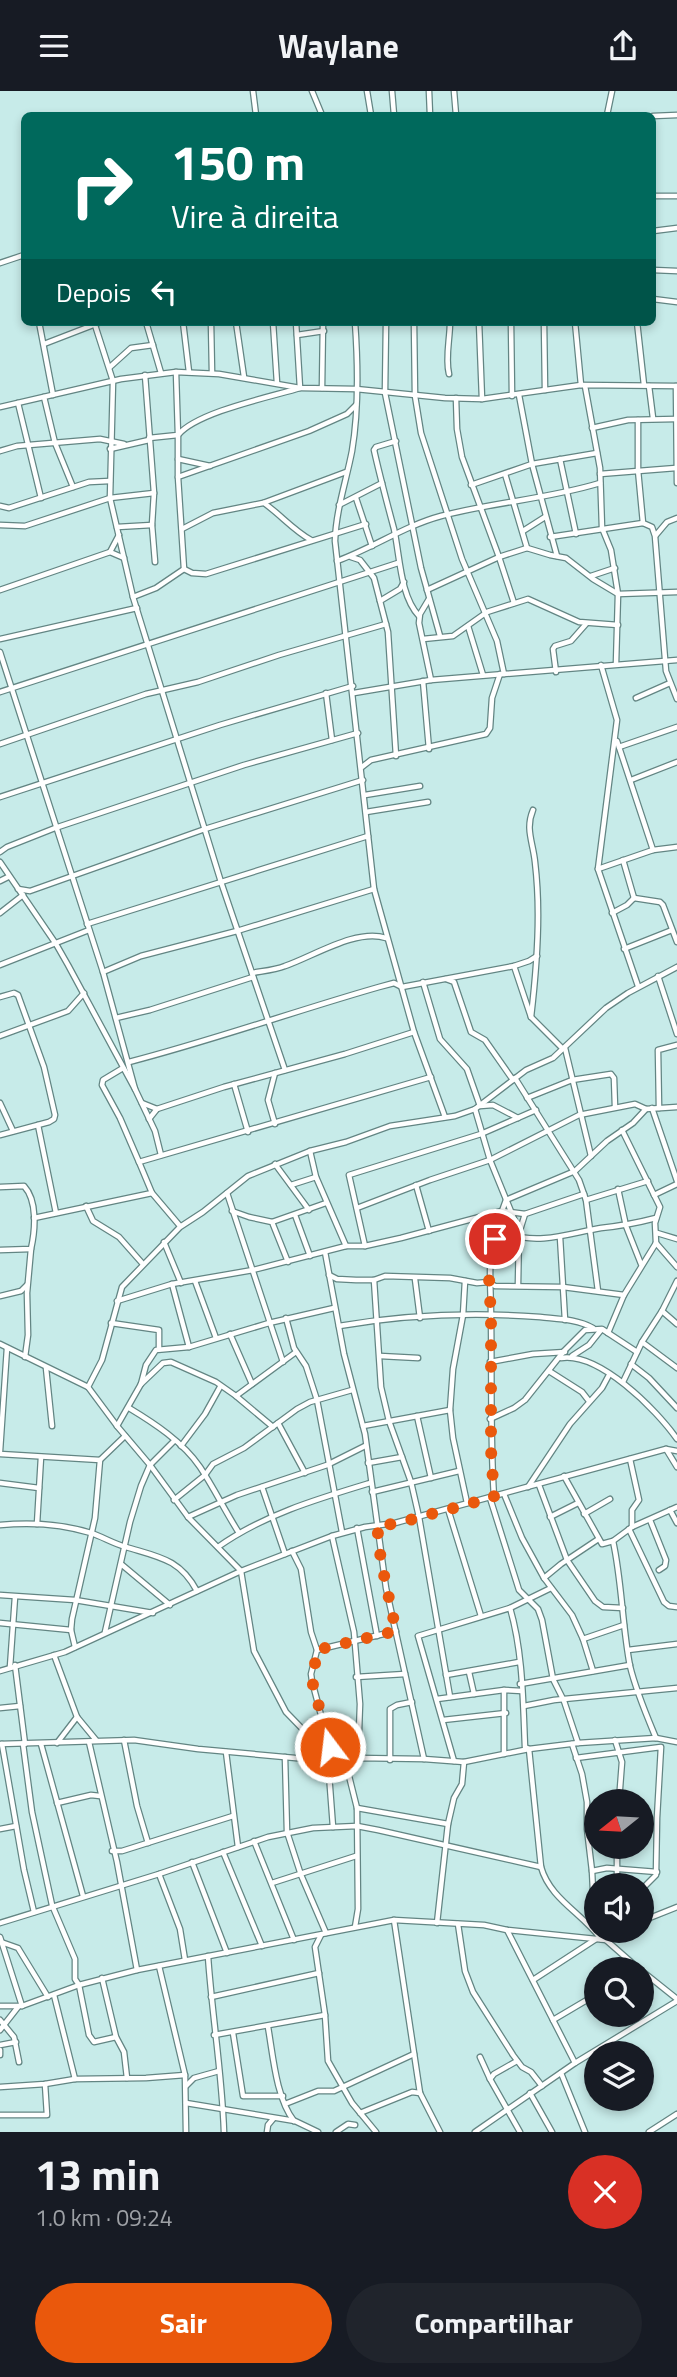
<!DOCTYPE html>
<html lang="pt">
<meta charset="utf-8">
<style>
body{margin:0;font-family:"Titillium Web",sans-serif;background:#20242c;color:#f1f3f6;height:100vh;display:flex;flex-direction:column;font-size:26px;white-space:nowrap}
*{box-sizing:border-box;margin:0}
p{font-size:23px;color:#9ea1a6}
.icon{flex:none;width:38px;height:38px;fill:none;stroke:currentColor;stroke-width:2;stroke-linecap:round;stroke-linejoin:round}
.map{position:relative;height:2041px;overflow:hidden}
.drawer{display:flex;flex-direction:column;background:#171b24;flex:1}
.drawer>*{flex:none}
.banner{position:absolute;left:21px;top:21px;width:635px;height:214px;border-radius:10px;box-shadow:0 4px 10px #0003;background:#00695c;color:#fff;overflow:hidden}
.needle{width:46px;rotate:252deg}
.tools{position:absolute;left:584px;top:1698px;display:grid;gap:14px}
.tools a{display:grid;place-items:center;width:70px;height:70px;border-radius:50%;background:#171b24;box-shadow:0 4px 10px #0003;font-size:35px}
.pin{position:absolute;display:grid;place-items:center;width:60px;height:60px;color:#fff;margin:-30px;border:4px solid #fff;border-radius:50%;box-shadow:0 2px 7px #0007}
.me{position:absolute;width:77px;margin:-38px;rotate:345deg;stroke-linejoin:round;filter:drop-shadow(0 0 5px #0008)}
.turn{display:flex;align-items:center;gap:24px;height:147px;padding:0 35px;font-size:32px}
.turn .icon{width:91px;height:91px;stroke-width:2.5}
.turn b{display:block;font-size:49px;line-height:60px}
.then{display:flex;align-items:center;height:66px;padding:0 35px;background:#0003;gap:14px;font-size:26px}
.round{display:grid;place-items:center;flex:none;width:74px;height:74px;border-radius:37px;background:#20242c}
.headline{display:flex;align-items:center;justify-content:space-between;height:119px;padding:0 35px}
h1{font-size:42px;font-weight:700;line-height:52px}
.action{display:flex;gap:14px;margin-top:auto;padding:14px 35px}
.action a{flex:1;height:80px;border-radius:42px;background:#ea580c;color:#fff;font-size:28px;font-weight:700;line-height:80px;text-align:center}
.action a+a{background:#20242c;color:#f1f3f6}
header{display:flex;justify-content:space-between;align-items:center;height:91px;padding:0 35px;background:#171b24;font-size:32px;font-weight:700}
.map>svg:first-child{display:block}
</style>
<header><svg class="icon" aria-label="menu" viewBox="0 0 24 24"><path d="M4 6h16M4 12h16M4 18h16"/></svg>Waylane<svg class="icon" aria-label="share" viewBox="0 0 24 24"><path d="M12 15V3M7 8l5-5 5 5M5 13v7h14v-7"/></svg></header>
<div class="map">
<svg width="677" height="2041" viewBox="0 0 677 2041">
<rect width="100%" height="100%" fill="#c7ebe9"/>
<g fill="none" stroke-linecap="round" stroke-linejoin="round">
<defs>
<g id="minor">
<path d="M253 0 256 24"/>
<path d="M312 0 322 24"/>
<path d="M367 0 371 24"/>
<path d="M392 0 394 24"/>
<path d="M429 0 430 24"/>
<path d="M454 0 456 24"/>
<path d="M607 24 612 0"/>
<path d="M653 25 677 24"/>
<path d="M653 105H677"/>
<path d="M653 140 677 137"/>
<path d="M0 172 24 164"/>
<path d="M653 179 677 180"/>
<path d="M653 208 677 211"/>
<path d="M39 231 53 304"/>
<path d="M94 231 113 290 110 407 133 506"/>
<path d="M146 231 161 282"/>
<path d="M183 231 189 281"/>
<path d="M211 231 212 282"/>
<path d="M236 231 244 286"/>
<path d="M273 231 277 292"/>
<path d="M355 231C358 273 359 319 352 360 346 391 336 419 335 450L374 798 414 941 445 1026"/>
<path d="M386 231 385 302 421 477 440 545"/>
<path d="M414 231 415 305 421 342 462 468 497 550 504 583"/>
<path d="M479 231 482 308"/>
<path d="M511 231 512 305"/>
<path d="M544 231 545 299"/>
<path d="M575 231 581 294"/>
<path d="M637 231 644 294"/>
<path d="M297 244 324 240"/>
<path d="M44 253 101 231"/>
<path d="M110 276 131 257 153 254"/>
<path d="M449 283C445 267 450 248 450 231"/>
<path d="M145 284 154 402 152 434 155 471"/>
<path d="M585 295 600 377 602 437 611 459 618 503 616 573"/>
<path d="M649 295 653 327"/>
<path d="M676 295 677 392"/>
<path d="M322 297 323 231"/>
<path d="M519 304 532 373 557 465"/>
<path d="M44 306 55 352 73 396"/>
<path d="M456 307 457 338 462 366 499 466 514 512"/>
<path d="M18 312 41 407"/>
<path d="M0 316 121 288 176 281 219 283 300 297 356 298 445 307 482 308 581 294 677 295"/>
<path d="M638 329V379L643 432 652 436 655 445 666 580 677 608"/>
<path d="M592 337 628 329 676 328"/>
<path d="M149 347 178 344 176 281"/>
<path d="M396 350 376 356 374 359C380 386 387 412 394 438 400 465 400 505 419 525"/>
<path d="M110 358 149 349"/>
<path d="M0 360 17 355 100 348 124 353"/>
<path d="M178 368 210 375"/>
<path d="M560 368 576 443"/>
<path d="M505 383 527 457"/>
<path d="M600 383 676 377"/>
<path d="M178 386V344C197 321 270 306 300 297L296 231"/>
<path d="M471 394 532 373 597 362"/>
<path d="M356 407 372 455"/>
<path d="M264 412C281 424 293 439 311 449"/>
<path d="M339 414 382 392"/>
<path d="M0 415 9 417 89 391 110 390"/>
<path d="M0 434 25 435 110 407 154 402"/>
<path d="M117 436 152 434"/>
<path d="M182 438 213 422 263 412 346 381"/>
<path d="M523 440 545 426"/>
<path d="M656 444 667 431 677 427"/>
<path d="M550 446 643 432"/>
<path d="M110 461 119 444"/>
<path d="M351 466 360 469 374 487 388 541 396 665"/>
<path d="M337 470C373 457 404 435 441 425 494 411 548 408 600 392"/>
<path d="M184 478 192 482 206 483 366 433"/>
<path d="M591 485 615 477"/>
<path d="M0 499 110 461 124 467"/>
<path d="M427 499 499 466 527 457 550 464 566 467 593 488 618 503 677 501"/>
<path d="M429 508 420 523 419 532 431 589"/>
<path d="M380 510 400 498 404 491"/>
<path d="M468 535 483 584"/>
<path d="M0 548 137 517"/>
<path d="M423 548 453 545 487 521 528 508 579 531 618 534"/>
<path d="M0 561 103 881 135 998"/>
<path d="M601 574 617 629 598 778 638 895"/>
<path d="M556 581 553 558 555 555 571 550 586 533"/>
<path d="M423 590 429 658"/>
<path d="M0 601 398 472"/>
<path d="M326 602 332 649"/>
<path d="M354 602 431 589 677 569"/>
<path d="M636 607 670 592"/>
<path d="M617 650 653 759"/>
<path d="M0 653 146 603 198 591 279 564 386 533"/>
<path d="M619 656 677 636"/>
<path d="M362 676 371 669 486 643 490 637 492 607 500 583"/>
<path d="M631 689 677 671"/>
<path d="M365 704 420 695"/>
<path d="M0 706 220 634 353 595"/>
<path d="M366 721 428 711"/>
<path d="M0 761 7 756 55 737 244 674 358 642"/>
<path d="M623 769 634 807"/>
<path d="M0 771 56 853 68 874 135 998 155 1040 161 1064"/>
<path d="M598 778 653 759 677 756"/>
<path d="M0 790 8 786"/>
<path d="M18 798 30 800 205 738 363 689"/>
<path d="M634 807 660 811 663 814 677 851"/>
<path d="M0 822 23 804"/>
<path d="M612 822 627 814 634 807"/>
<path d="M87 833 368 745"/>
<path d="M624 858 672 839"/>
<path d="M0 874 89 839"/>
<path d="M514 875 531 926 563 958"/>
<path d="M103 881 141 865 237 840 374 798"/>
<path d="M252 882C263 880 275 879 285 875 314 865 357 837 386 847"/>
<path d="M658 885 677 943"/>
<path d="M446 888 454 891 471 941 485 949 513 989"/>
<path d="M423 891 440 948 467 978 480 1015 493 1014 518 1027"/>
<path d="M0 906 14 902 18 904 44 976 55 1024 54 1028 49 1031 0 1044"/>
<path d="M531 926C535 892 538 859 538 824 538 807 537 788 535 771 533 751 525 738 533 719"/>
<path d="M116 927 150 919 253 886"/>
<path d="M0 945 68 920 84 902"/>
<path d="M565 957 591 1065"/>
<path d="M129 971C214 949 295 920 379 896L394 892 402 896 514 875 529 870 537 865"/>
<path d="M123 977 103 989 102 994 120 1027 139 1071"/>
<path d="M285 979 221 791 133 506 156 497 184 478 178 386 309 340 347 323 356 314"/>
<path d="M515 987 579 1089 586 1109 598 1200"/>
<path d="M234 993 248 1041"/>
<path d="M527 1007 572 989 611 983 614 987 615 1016"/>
<path d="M0 1012 13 1040"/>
<path d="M142 1012 157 1018"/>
<path d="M652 1017 677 1090"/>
<path d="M659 1017 658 959 677 954"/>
<path d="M475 1018 490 1069 519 1140 518 1194"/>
<path d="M149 1028 157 1018 224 996 345 963 414 941"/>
<path d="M275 1033 268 1009 275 982"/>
<path d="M38 1034 56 1122"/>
<path d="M310 1060 316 1086 346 1155"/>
<path d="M275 1073 309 1119"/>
<path d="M291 1094 316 1086"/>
<path d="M416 1094 429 1140"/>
<path d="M0 1096 24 1095C38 1110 35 1140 31 1158L0 1159"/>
<path d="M618 1098 626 1135 641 1173"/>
<path d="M227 1102 283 1271"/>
<path d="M654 1104 677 1093"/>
<path d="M586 1109 648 1090"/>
<path d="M86 1115 93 1130 119 1146 142 1172"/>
<path d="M357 1117 430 1089 490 1069 579 1024 635 1013 646 1018"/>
<path d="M232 1120 249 1126 272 1131 288 1171"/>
<path d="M502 1120 506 1109 575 1080 607 1050 633 1032 646 1018 677 1016"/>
<path d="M295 1124 310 1165"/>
<path d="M34 1127 152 1102"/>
<path d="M272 1131 326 1112"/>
<path d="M180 1135 152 1102 139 1071 431 986"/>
<path d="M520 1139 525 1123"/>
<path d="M657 1142 677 1148"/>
<path d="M509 1143C540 1154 570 1142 601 1137 620 1135 637 1132 656 1127"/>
<path d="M560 1146 565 1229"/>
<path d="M164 1151 181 1192"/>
<path d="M656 1152 677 1176"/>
<path d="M365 1155 349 1084 481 1043 536 1019"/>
<path d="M325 1161 344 1263 365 1343 386 1497 424 1668"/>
<path d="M329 1184 337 1188 356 1189H374L385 1185 450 1187 477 1192 489 1191 495 1195 563 1196 624 1204"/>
<path d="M415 1188 420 1227"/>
<path d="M374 1189 381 1296 389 1330 411 1391 419 1426 450 1606"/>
<path d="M195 1190 216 1247"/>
<path d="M465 1190 463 1224 453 1278 450 1319 453 1347 467 1412"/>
<path d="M172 1193 189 1256"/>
<path d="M0 1205 21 1200 27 1194"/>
<path d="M117 1210 172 1193 253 1179 346 1155H365L401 1147 502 1120 525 1123 584 1103"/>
<path d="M662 1220 677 1233"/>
<path d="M286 1227 294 1257 306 1275 317 1309 342 1441"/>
<path d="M111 1232 159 1239V1257"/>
<path d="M339 1235C404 1224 473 1221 540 1226 558 1228 577 1228 593 1237"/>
<path d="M608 1242 624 1204 656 1152 655 1132 660 1116 622 1039"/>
<path d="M230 1243 252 1293"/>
<path d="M642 1251 677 1277"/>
<path d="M0 1253 88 1296 117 1335 150 1374 188 1426 241 1480 254 1560 286 1621 317 1653 331 1662"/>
<path d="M380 1265 418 1267"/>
<path d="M572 1265 589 1254 601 1239"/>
<path d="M25 1266 28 1244 27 1202 31 1158"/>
<path d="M561 1267C599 1261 656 1318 677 1348"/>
<path d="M490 1271 533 1263 565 1261"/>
<path d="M631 1273 649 1287 677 1317"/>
<path d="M46 1277 52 1335"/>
<path d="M549 1280 582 1301 589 1310"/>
<path d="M623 1291 642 1251 662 1220 677 1190"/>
<path d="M141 1293 163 1272 171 1271 216 1291 236 1305 273 1336"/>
<path d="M88 1296 102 1269 122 1196 180 1136 203 1121 248 1085 310 1060 346 1051 390 1035 455 1025 475 1018 526 979 553 967 606 917 628 902 677 876"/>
<path d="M236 1305 296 1261"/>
<path d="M129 1317C154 1332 183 1351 200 1376 214 1397 225 1420 239 1442"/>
<path d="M417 1325 431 1387"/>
<path d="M490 1328 514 1317 525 1309 564 1260 585 1239 602 1238 637 1261"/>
<path d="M278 1332 305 1382"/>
<path d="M117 1335 141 1293 146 1274 156 1259 189 1256 269 1232 334 1217"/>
<path d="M363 1335 450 1319"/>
<path d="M181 1355 205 1323 220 1296"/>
<path d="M666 1358 677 1376"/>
<path d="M0 1360 7 1257"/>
<path d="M0 1363 100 1369"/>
<path d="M630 1368 639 1409 632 1419V1436"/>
<path d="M368 1372 402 1366"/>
<path d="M564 1385 602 1453 613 1450 632 1436 677 1416"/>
<path d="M0 1392 39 1397"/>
<path d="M539 1394 567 1469 595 1510 603 1516 623 1517"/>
<path d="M262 1396 285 1463"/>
<path d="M528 1396 570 1333 602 1297 609 1284"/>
<path d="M372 1401 459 1380"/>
<path d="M504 1403 522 1447 544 1487 572 1524 583 1548 593 1580"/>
<path d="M494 1406C490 1346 492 1286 491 1226 491 1200 488 1175 493 1150L509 1143 517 1135"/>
<path d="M490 1407 519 1499 538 1518 542 1529 553 1588 564 1610 578 1652"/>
<path d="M174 1409 205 1384 213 1373 244 1357 297 1318 310 1311 352 1299"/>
<path d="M448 1418 481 1525"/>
<path d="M670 1419 677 1432"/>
<path d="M584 1423 610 1408"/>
<path d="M188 1426 237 1404 327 1374 365 1355"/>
<path d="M550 1426 578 1412"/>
<path d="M650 1429 666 1469 665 1475 659 1479"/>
<path d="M37 1433 41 1366"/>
<path d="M0 1434C30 1431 62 1433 91 1442 103 1446 114 1453 126 1456 159 1466 180 1468 197 1500"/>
<path d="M357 1437 377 1545"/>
<path d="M629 1438 664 1511 669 1515 677 1516"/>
<path d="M332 1445 354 1541 360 1613 358 1667"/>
<path d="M613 1450C622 1491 622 1533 630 1575 636 1600 646 1623 656 1647"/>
<path d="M218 1456C263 1424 317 1408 370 1392"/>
<path d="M292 1460 301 1478 311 1541 317 1559 311 1583 312 1590 331 1662 328 1670 333 1736"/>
<path d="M121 1473 170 1514"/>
<path d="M544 1487 561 1473 597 1449"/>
<path d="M0 1504 75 1509 153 1522"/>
<path d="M510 1517C523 1561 523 1611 525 1656L529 1658 541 1776C550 1808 582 1822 601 1848"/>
<path d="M0 1532 71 1539"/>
<path d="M105 1541 130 1431 141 1395 150 1374 174 1350"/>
<path d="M583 1548 624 1534"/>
<path d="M75 1556 71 1539 72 1528 95 1427 100 1369 125 1345"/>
<path d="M317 1559 396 1540"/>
<path d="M628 1559 677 1553"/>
<path d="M54 1564 77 1626 96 1649"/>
<path d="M15 1574 25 1653"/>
<path d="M10 1576 15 1506"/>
<path d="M0 1580 65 1561 241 1480 332 1445 365 1436 395 1432 666 1358 677 1360"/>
<path d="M469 1581 474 1603"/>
<path d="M446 1584 519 1571"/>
<path d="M356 1586 405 1583"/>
<path d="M520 1593 630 1574"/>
<path d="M504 1599V1663"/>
<path d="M437 1608 504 1599 522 1600"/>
<path d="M524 1615 554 1609 677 1597"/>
<path d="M0 1617 20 1615"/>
<path d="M443 1629 506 1622"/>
<path d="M124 1649 137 1715 148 1752"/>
<path d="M615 1649 622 1671 619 1710"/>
<path d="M89 1651 117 1771 137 1879"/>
<path d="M57 1652 77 1626"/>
<path d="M0 1653 134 1649 198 1658 328 1670 358 1667 424 1668 464 1671 529 1658 578 1652 656 1647 677 1651"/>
<path d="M2 1653 24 1779 34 1821"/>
<path d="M23 1653 32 1721 52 1814 75 1868V1888L79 1894 89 1944 94 1951 116 1946"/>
<path d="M41 1653 83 1805"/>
<path d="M572 1653 582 1683 587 1711V1738L592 1780 595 1839"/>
<path d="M226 1661 238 1756"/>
<path d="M285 1666 287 1741 301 1784 326 1842"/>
<path d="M576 1667 661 1656 657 1727 656 1784 642 1798"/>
<path d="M345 1669 357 1717 358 1818 355 1836"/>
<path d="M390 1669V1618L397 1614 412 1611"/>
<path d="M454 1670 418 1545 510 1517 551 1497"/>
<path d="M57 1712 91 1704 100 1705"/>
<path d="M357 1717 448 1733"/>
<path d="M0 1738 16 1735"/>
<path d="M254 1750 294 1849"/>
<path d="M617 1755V1794"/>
<path d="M112 1760H122L233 1725"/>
<path d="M223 1761 262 1855"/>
<path d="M192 1771 227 1862"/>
<path d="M592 1780 607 1777 657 1781"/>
<path d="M159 1783 180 1838 185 1869"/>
<path d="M272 1792 356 1765"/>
<path d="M394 1829 420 2002 440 2041"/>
<path d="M642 1830 677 1816"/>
<path d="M0 1832 159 1783 268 1746 313 1737 357 1735 378 1739 541 1776"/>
<path d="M437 1832 448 1733 454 1707 462 1693 464 1671"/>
<path d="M458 1833 465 1880 473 1901 513 1964 522 1976 531 1981 542 1995"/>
<path d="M507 1839 575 1972"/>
<path d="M321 1844 315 1856 325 1924 328 1970 352 2012 376 2041"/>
<path d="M0 1846 22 1915"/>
<path d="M606 1849 614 1839"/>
<path d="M1 1851 18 1857 48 1906"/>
<path d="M208 1865C212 1924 222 1982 224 2041"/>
<path d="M159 1875 185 1984 186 2041"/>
<path d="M642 1880 677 1908"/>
<path d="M102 1887 116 1946 124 1961 127 1987"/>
<path d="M533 1889 596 1848"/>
<path d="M54 1904 75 1988"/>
<path d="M211 1906 319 1882"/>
<path d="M0 1915H22L79 1894 137 1879 394 1829 484 1834 507 1839 606 1849 639 1878"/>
<path d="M0 1929 14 1946 19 1971"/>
<path d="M553 1929 597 1903"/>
<path d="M268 1936C273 1964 276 2007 294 2030"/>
<path d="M0 1939 18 1916"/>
<path d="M233 1942 243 2005H283"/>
<path d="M214 1944 325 1924"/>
<path d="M0 1954 16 1951"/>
<path d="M0 1959V1964"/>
<path d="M480 1966 490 1988 520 2041"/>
<path d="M561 1982 585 2041"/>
<path d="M490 1988 494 1983 517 1970"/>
<path d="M186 1995 194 1987 219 1980"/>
<path d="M0 1996 45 1993 75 1988 146 1987 185 1984"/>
<path d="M530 2002 552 2041"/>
<path d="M186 2012 295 2030 318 2041"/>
<path d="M285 2013 318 2000H334L414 1963"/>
<path d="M360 2022 412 2001 420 2002"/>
<path d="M0 2024H47L45 1993"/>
<path d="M267 2041 268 2034 273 2028"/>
<path d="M336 2041 348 2033 355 2034"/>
<path d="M475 2041 575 1972 677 1910"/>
<path d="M649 2041 677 2023"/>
</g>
</defs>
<!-- minor casing -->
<use href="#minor" stroke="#638583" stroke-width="7"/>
<!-- minor -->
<use href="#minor" stroke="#fff" stroke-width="4.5"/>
</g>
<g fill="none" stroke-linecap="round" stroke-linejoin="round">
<!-- route -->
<path stroke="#ea580c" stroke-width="12" stroke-dasharray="0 21.6" d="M330 1656 312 1590C311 1578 318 1570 317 1559L396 1540 381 1470 377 1434 395 1433 494 1406 491 1359V1224L489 1191 492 1153 495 1148"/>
</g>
</svg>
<div class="tools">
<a><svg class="needle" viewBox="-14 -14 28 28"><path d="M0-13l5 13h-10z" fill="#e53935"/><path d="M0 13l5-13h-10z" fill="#9ea1a6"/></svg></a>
<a><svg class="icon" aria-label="sound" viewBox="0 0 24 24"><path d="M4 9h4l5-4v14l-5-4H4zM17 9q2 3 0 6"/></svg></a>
<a><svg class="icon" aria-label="search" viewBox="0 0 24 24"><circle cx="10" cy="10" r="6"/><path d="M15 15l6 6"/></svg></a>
<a><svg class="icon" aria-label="layers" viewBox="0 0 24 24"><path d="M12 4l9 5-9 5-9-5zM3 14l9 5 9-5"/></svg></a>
</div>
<div class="pin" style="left:495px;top:1148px;background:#d93025"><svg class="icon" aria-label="arrive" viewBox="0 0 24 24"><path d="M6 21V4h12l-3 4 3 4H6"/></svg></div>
<svg class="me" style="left:330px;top:1656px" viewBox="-20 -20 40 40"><circle r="17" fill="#ea580c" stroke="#fff" stroke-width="3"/><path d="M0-11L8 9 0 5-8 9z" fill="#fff"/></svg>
<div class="banner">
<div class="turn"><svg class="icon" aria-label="right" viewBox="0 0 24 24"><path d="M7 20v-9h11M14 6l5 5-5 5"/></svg><div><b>150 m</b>Vire à direita</div></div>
<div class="then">Depois<svg class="icon" aria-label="left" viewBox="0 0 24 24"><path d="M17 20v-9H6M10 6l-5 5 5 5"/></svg></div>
</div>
</div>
<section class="drawer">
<div class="headline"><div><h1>13 min</h1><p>1.0 km · 09:24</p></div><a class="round" style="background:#d93025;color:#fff"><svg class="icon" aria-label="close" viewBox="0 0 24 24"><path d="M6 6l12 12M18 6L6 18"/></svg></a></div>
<div class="action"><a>Sair</a><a>Compartilhar</a></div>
</section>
